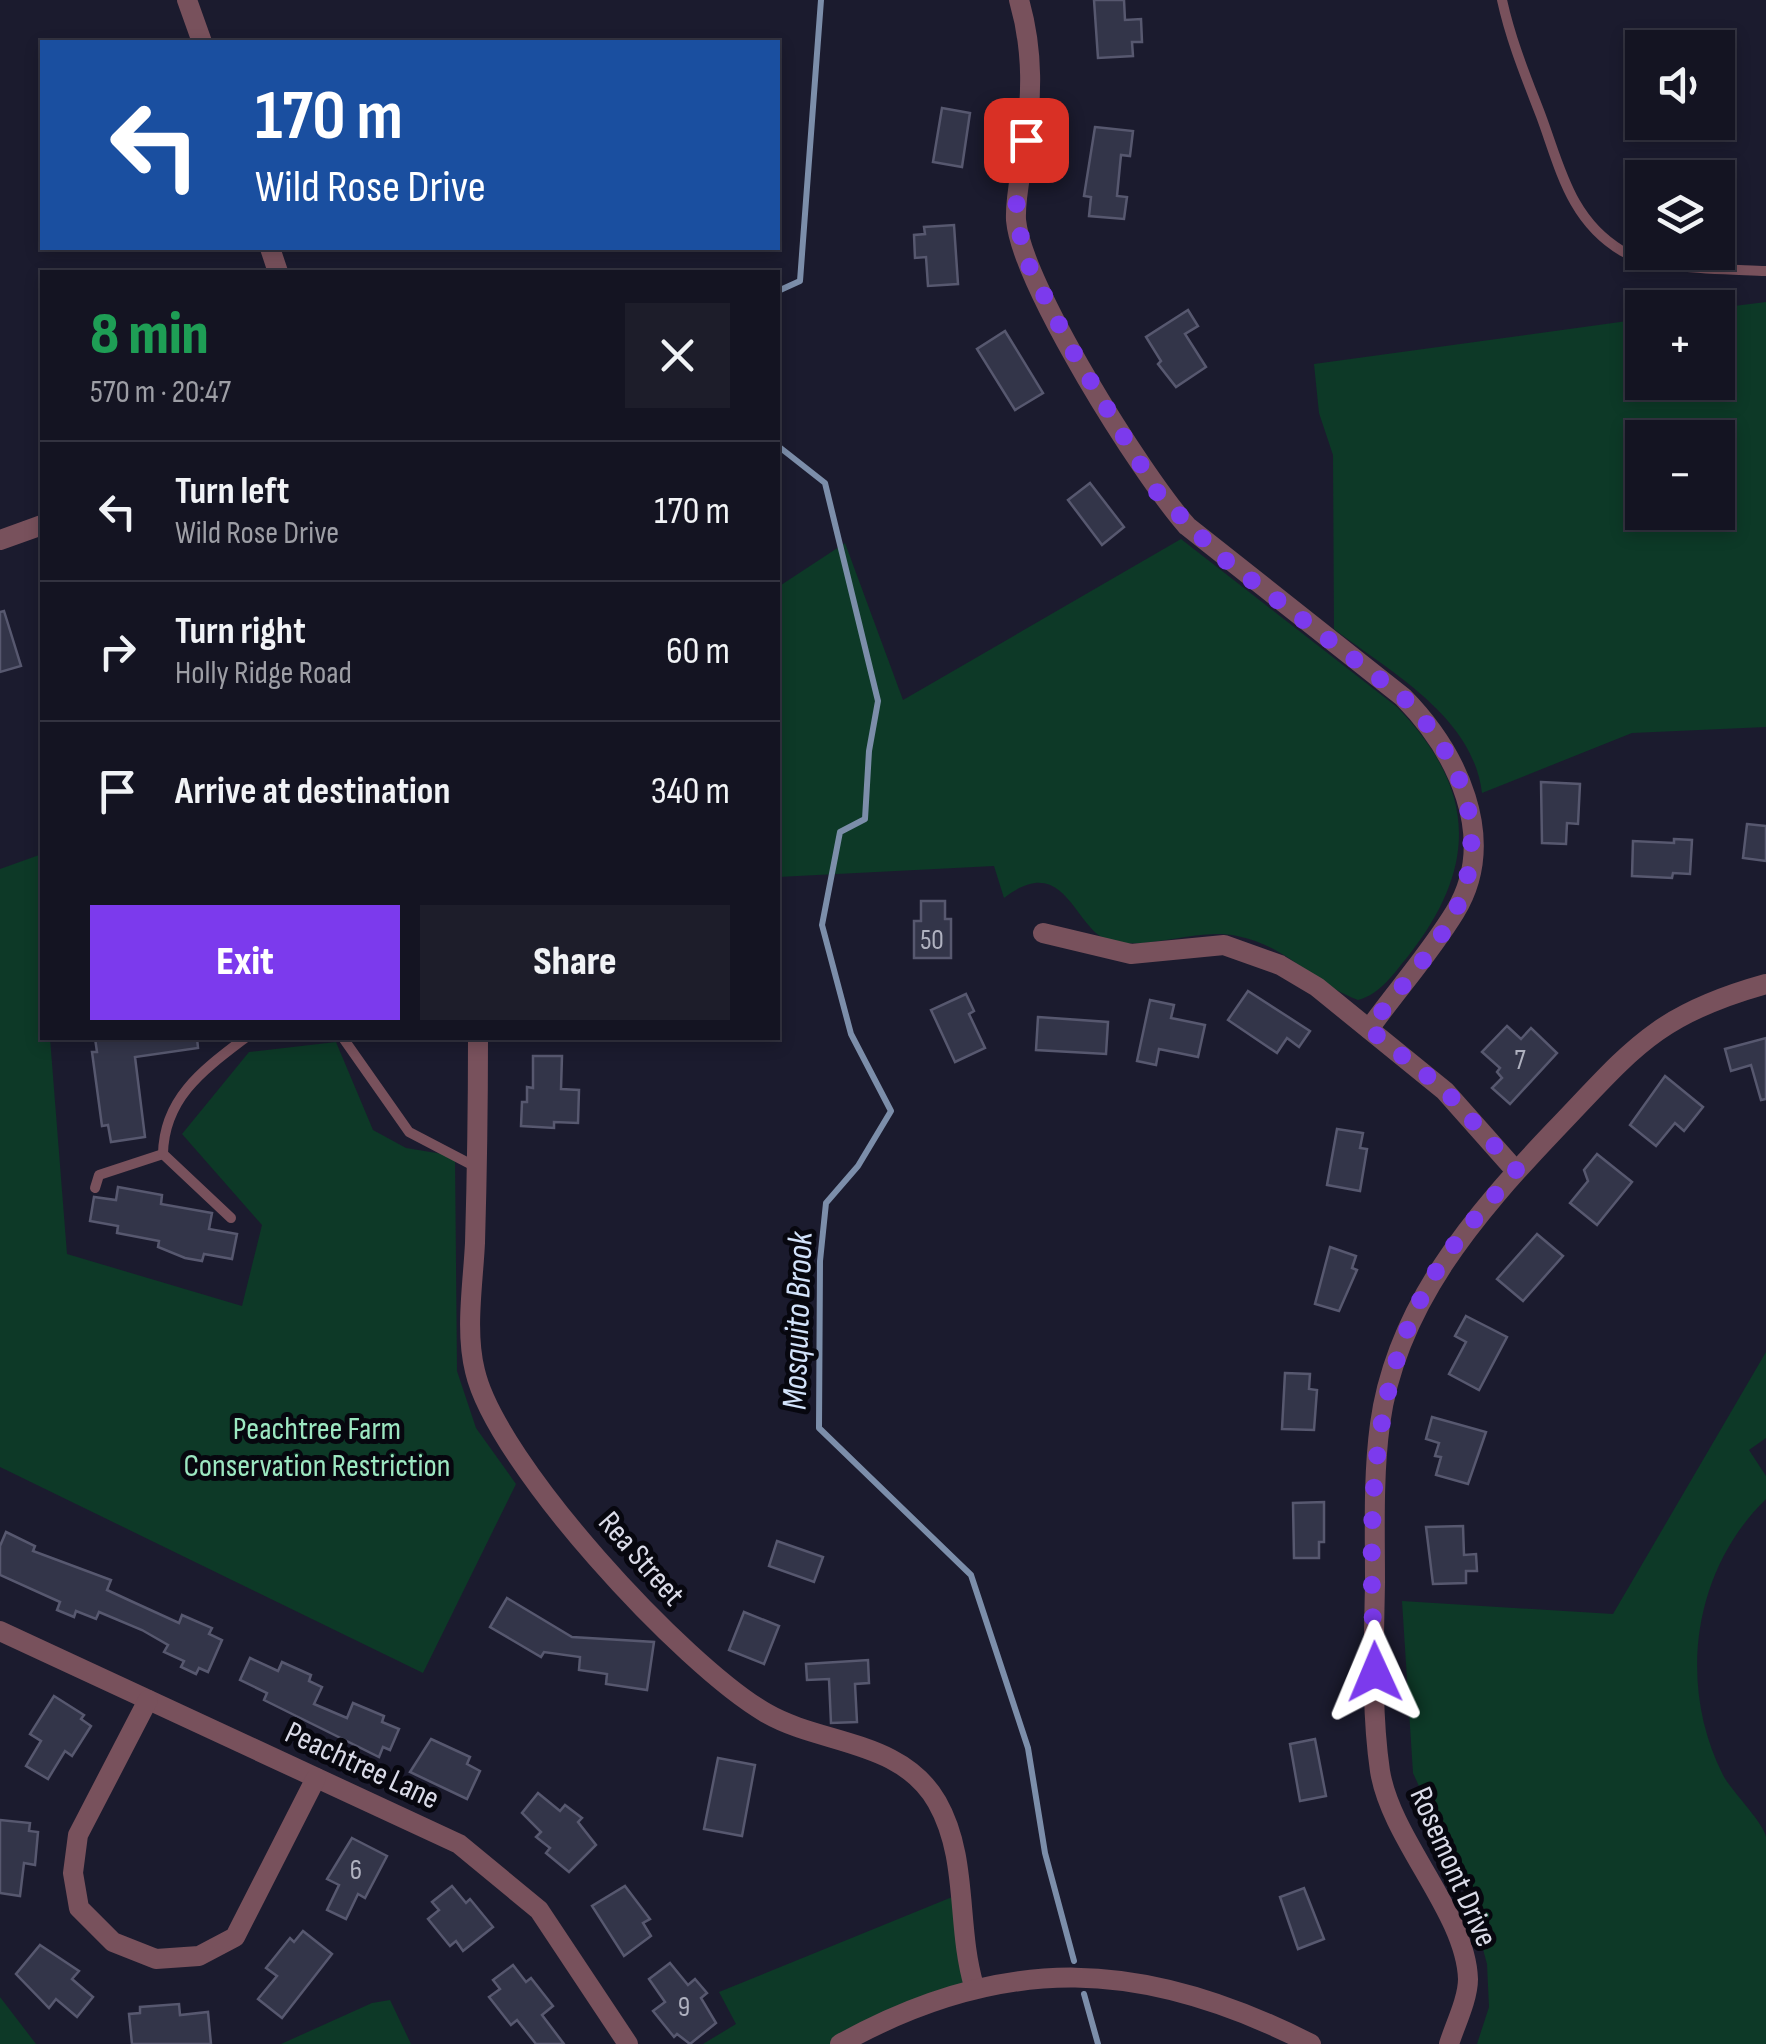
<!DOCTYPE html>
<meta charset="utf-8">
<style>
body{margin:0;font-family:"Sofia Sans Condensed",sans-serif;background:#1d1d2a;color:#f1f3f6;height:100vh;display:flex;flex-direction:column;font-size:38px;white-space:nowrap}
*{box-sizing:border-box;margin:0}
p{font-size:32px;color:#9d9ea5}
.icon{flex:none;width:55px;height:55px;fill:none;stroke:currentColor;stroke-width:2;stroke-linecap:round;stroke-linejoin:round}
.map{position:relative;flex:1;overflow:hidden}
.side{position:absolute;left:40px;top:270px;width:740px;height:770px;display:flex;flex-direction:column;background:#141422;border-radius:0px;box-shadow:0 5px 15px #0003,0 0 0 2px #333340}
.side>*{flex:none}
.banner{position:absolute;left:40px;top:40px;width:740px;height:210px;border-radius:0px;box-shadow:0 5px 15px #0003,0 0 0 2px #333340;background:#1a4fa0;color:#fff;overflow:hidden}
.tools{position:absolute;left:1625px;top:30px;display:grid;gap:20px}
.tools a{display:grid;place-items:center;width:110px;height:110px;border-radius:0px;background:#141422;box-shadow:0 5px 15px #0003,0 0 0 2px #333340;font-size:50px}
.pin{position:absolute;display:grid;place-items:center;width:85px;height:85px;color:#fff;margin:-42px;border-radius:20px;box-shadow:0 5px 15px #0006}
.me{position:absolute;width:110px;margin:-55px;rotate:359deg;stroke-linejoin:round;filter:drop-shadow(0 0 8px #0008)}
.turn{display:flex;align-items:center;gap:35px;height:210px;padding:0 50px;font-size:45px}
.turn .icon{width:130px;height:130px;stroke-width:2.5}
.turn b{display:block;font-size:70px;line-height:85px}
.round{display:grid;place-items:center;flex:none;width:105px;height:105px;border-radius:0px;background:#1d1d2a}
.summary{display:flex;align-items:center;justify-content:space-between;height:170px;padding:0 50px}
h1{font-size:60px;font-weight:800;line-height:75px;color:#1e9e55}
.cta{display:flex;gap:20px;margin-top:auto;padding:20px 50px}
.cta a{flex:1;height:115px;border-radius:0px;background:#7c3aed;color:#fff;font-size:40px;font-weight:800;line-height:115px;text-align:center}
.cta a+a{background:#1d1d2a;color:#f1f3f6}
ul{padding:0;list-style:none}
li{display:flex;align-items:center;gap:30px;height:140px;padding:0 50px;border-top:2px solid #333340}
li div{flex:1}
li b{display:block;font-size:38px}
li em{font-style:normal}
.map>svg:first-child{display:block}
</style>
<div class="map">
<svg width="1766" height="2044" viewBox="0 0 1766 2044">
<rect width="100%" height="100%" fill="#1b1b2e"/>
<!-- green -->
<g fill="#0d3927" fill-rule="evenodd">
<path d="M1766 302V727L1632 733 1482 793C1473 716 1390 672 1334 629L1333 455 1319 413 1314 364 1642 319V382H1718V308ZM1642 438H1718V512H1642Z"/>
<path d="M1181 539 1397 707C1477 789 1478 867 1409 955 1394 973 1381 994 1358 1000 1314 984 1286 945 1237 936 1195 927 1148 952 1108 940 1074 929 1065 850 1004 898L994 866 778 877V587L845 543 903 700Z"/>
<path d="M42 854V1038H50L67 1254 242 1306 262 1225 182 1134 249 1052 336 1042 373 1130 406 1148 455 1156 457 1371 476 1428 516 1484 423 1673 0 1467V869Z"/>
<path d="M1766 1352V1438L1749 1450 1766 1476V1499C1693 1570 1677 1684 1723 1775 1732 1792 1764 1823 1766 1837 1766 1856 1766 1879 1766 1898 1766 1947 1766 1995 1766 2044H1477L1489 2007 1487 1964 1468 1894 1413 1773 1402 1601 1613 1614Z"/>
<path d="M962 1893 974 1986 840 2044H703L736 2024 719 1992Z"/>
<path d="M0 1997 36 2044H0Z"/>
<path d="M390 2000 411 2044H281L372 2003Z"/>
</g>
<g fill="none" stroke-linecap="round" stroke-linejoin="round">
<!-- stream -->
<g stroke="#7c8eaa" stroke-width="6">
<path d="M778 291 800 281 821 0"/>
<path d="M778 446 825 483 878 701 869 751 865 819 840 832 822 925 851 1034 891 1111 858 1166 826 1203 820 1261 819 1428 971 1575 1028 1748 1045 1853 1074 1961"/>
<path d="M1084 1994 1098 2044"/>
</g>
</g>
<!-- building -->
<g fill="#333549" stroke="#57586f" stroke-width="2.5">
<path d="M1094 0H1124L1125 20 1141 19 1142 42H1132L1133 56 1098 58Z"/>
<path d="M942 108 970 113 962 167 933 162Z"/>
<path d="M1095 127 1133 131 1130 156 1121 155 1117 196 1127 197 1124 219 1089 216 1091 197 1084 196Z"/>
<path d="M954 225 958 284 928 286 926 257 915 258 914 235 925 234 924 227Z"/>
<path d="M1188 310 1198 326 1185 334 1206 367 1176 387 1158 364 1161 361 1146 337Z"/>
<path d="M1005 331 1043 393 1015 410 977 349Z"/>
<path d="M1090 483 1124 527 1102 545 1068 500Z"/>
<path d="M4 611 21 666 0 672V612Z"/>
<path d="M1541 782 1580 784 1578 824 1567 823 1566 844 1542 843Z"/>
<path d="M1747 824 1766 826V861L1743 858Z"/>
<path d="M1674 839 1692 840 1690 874 1673 873 1672 878 1632 876 1633 841 1674 843Z"/>
<path d="M921 901H945V919H951V958H914V921H921Z"/>
<path d="M1248 991 1310 1031 1299 1047 1287 1038 1277 1053 1228 1020Z"/>
<path d="M966 994 974 1011 969 1014 985 1048 955 1062 931 1010Z"/>
<path d="M1150 1000 1174 1005 1171 1018 1205 1025 1198 1057 1159 1049 1156 1065 1137 1061Z"/>
<path d="M1038 1017 1108 1022 1106 1054 1036 1050Z"/>
<path d="M1507 1026 1521 1039 1531 1028 1557 1053 1510 1104 1492 1088 1502 1078 1497 1072 1500 1068 1482 1052Z"/>
<path d="M95 1038H197L198 1048 135 1057 145 1137 111 1142 108 1125 102 1126 92 1052H97Z"/>
<path d="M1766 1038V1099L1761 1100 1751 1065 1731 1071 1725 1049Z"/>
<path d="M533 1056H562L561 1089 579 1090 578 1123 554 1122V1128L521 1126 522 1102H527V1087L533 1088Z"/>
<path d="M1665 1076 1703 1107 1684 1131 1675 1123 1656 1146 1630 1125Z"/>
<path d="M1337 1129 1363 1133 1360 1148 1367 1149 1360 1191 1327 1185Z"/>
<path d="M1597 1154 1632 1182 1597 1225 1570 1203 1588 1181 1584 1170Z"/>
<path d="M118 1187 162 1195 161 1204 212 1213 209 1229 237 1234 232 1259 204 1254 202 1261 185 1258 158 1247 159 1241 117 1233 118 1226 90 1221 94 1197 116 1200Z"/>
<path d="M1537 1234 1563 1256 1523 1301 1497 1279Z"/>
<path d="M1330 1247 1356 1256 1352 1268 1357 1270 1339 1311 1315 1304Z"/>
<path d="M1466 1316 1507 1337 1479 1390 1449 1374 1466 1342 1455 1336Z"/>
<path d="M1285 1373 1310 1374 1309 1389 1317 1390 1314 1430 1282 1429Z"/>
<path d="M1432 1417 1486 1432 1468 1484 1436 1475 1441 1457 1435 1456 1439 1443 1426 1439Z"/>
<path d="M1324 1502V1542H1319V1558H1294L1293 1503Z"/>
<path d="M1463 1526 1464 1555 1476 1554 1477 1571H1466V1583L1433 1584 1426 1527Z"/>
<path d="M6 1532 35 1546 33 1551 111 1580 107 1590 133 1602 179 1623 182 1615 212 1628 209 1634 222 1640 208 1672 199 1668 196 1674 181 1667 184 1661 164 1652 168 1645 142 1630 99 1612 96 1619 76 1611 74 1617 57 1610 60 1602 0 1575V1546Z"/>
<path d="M777 1541 823 1557 814 1582 769 1566Z"/>
<path d="M507 1598 572 1637 654 1642 647 1690 606 1684 607 1674 579 1670 580 1657 544 1652 541 1657 490 1627Z"/>
<path d="M744 1612 779 1626 764 1664 729 1650Z"/>
<path d="M250 1658 278 1671 282 1662 311 1675 309 1681 322 1687 314 1704 347 1718 353 1703 384 1716 382 1722 399 1729 390 1750 383 1747 379 1757 264 1700 267 1693 240 1680Z"/>
<path d="M868 1660 869 1683 855 1684 857 1722 831 1723 829 1679 807 1680 806 1664Z"/>
<path d="M54 1696 84 1715 81 1719 91 1726 72 1756 65 1751 48 1779 26 1766 41 1741 30 1734Z"/>
<path d="M431 1739 470 1757 467 1764 480 1771 467 1799 410 1772Z"/>
<path d="M1315 1739 1326 1796 1300 1801 1290 1744Z"/>
<path d="M718 1758 755 1765 742 1836 704 1829Z"/>
<path d="M538 1793 560 1811 565 1805 582 1818 578 1822 596 1845 569 1872 546 1853 550 1848 536 1837 541 1832 522 1813Z"/>
<path d="M0 1820 30 1823 29 1831 38 1832 35 1865 24 1863 20 1896 0 1893Z"/>
<path d="M352 1838 387 1856 365 1898 358 1894 346 1919 327 1910 339 1885 327 1879Z"/>
<path d="M452 1886 466 1903 470 1899 493 1927 463 1951 456 1941 450 1946 428 1919 439 1910 432 1902Z"/>
<path d="M625 1886 650 1919 643 1923 651 1936 624 1956 592 1906Z"/>
<path d="M1304 1888 1324 1939 1298 1949 1280 1897Z"/>
<path d="M303 1931 332 1954 282 2018 258 1999 277 1976 266 1968 290 1938 294 1942Z"/>
<path d="M40 1945 79 1971 72 1979 93 1997 77 2017 56 1999 49 2008 16 1974Z"/>
<path d="M670 1963 688 1985 695 1979 707 1993 701 1998 716 2023 690 2044 677 2034 674 2037 653 2011 665 2002 649 1979Z"/>
<path d="M513 1965 526 1982 531 1978 553 2006 542 2015 564 2044H536L517 2020 511 2025 489 1997 500 1989 493 1980Z"/>
<path d="M179 2004 180 2015 208 2012 211 2044H132L129 2014 140 2013V2007Z"/>
</g>
<g fill="none" stroke-linecap="round" stroke-linejoin="round">
<!-- lane -->
<g stroke="#78515c" stroke-width="10">
<path d="M1502 0C1511 41 1526 77 1541 116 1560 167 1570 220 1622 251 1654 270 1729 269 1766 271"/>
<path d="M343 1038 409 1132 476 1167"/>
<path d="M95 1188 99 1175 163 1154"/>
<path d="M231 1218 163 1154C164 1098 203 1070 245 1038"/>
</g>
<!-- street -->
<g stroke="#78515c" stroke-width="20">
<path d="M187 0 202 42"/>
<path d="M1019 0C1034 52 1032 99 1024 152 1021 174 1015 197 1016 220 1022 285 1141 474 1187 526L1403 697C1456 751 1500 838 1455 912 1430 953 1397 990 1369 1029"/>
<path d="M270 248 278 272"/>
<path d="M0 540 42 525"/>
<path d="M1043 933 1131 954 1224 945 1280 965 1317 987 1445 1091 1516 1171"/>
<path d="M478 1038C478 1106 477 1174 475 1243 473 1284 465 1331 475 1371 496 1463 683 1665 766 1713 821 1745 901 1739 937 1802 969 1858 956 1926 974 1986"/>
<path d="M0 1631 459 1844 539 1910 628 2044"/>
<path d="M148 1700 78 1835 73 1873 79 1908 113 1942 156 1959 199 1956 235 1937 316 1778"/>
<path d="M840 2044C1005 1952 1145 1959 1311 2044"/>
<path d="M1449 2044C1455 2025 1468 1999 1468 1979 1466 1913 1391 1840 1380 1771 1371 1710 1374 1644 1375 1582 1375 1530 1373 1476 1380 1424 1396 1306 1475 1214 1554 1131 1631 1051 1654 1015 1766 984"/>
</g>
</g>
<g fill="none" stroke-linecap="round" stroke-linejoin="round">
<!-- route -->
<path stroke="#7c3aed" stroke-width="18" stroke-dasharray="0 32.4" d="M1026 140 1016 200 1023 254 1072 350 1157 492 1220 556 1403 697C1459 754 1491 827 1458 905 1441 945 1395 992 1369 1029L1445 1090 1516 1170C1486 1206 1450 1245 1428 1285 1364 1402 1369 1543 1375 1672"/>
</g>
<g text-anchor="middle" dominant-baseline="central" stroke-width="10" stroke-linejoin="round" paint-order="stroke">
<!-- number labels -->
<g font-size="28" fill="#b0b2c0">
<text x="932" y="940">50</text>
<text x="1520" y="1060">7</text>
<text x="356" y="1870">6</text>
<text x="684" y="2007">9</text>
</g>
<!-- park labels -->
<g font-size="32" fill="#9ce7c1" stroke="#07070f">
<text x="317" y="1429">Peachtree Farm<tspan x="317" dy="37">Conservation Restriction</tspan></text>
</g>
<!-- street labels -->
<g font-size="32" fill="#dadbe8" stroke="#07070f">
<text transform="translate(641 1559) rotate(49)">Rea Street</text>
<text transform="translate(362 1766) rotate(25)">Peachtree Lane</text>
<text transform="translate(1453 1867) rotate(66)">Rosemont Drive</text>
</g>
<!-- water labels -->
<g font-size="35" font-style="italic" fill="#d3e3fb" stroke="#07070f">
<text transform="translate(798 1321) rotate(-88)">Mosquito Brook</text>
</g>
</g>
</svg>
<div class="tools">
<a><svg class="icon" aria-label="sound" viewBox="0 0 24 24"><path d="M4 9h4l5-4v14l-5-4H4zM17 9q2 3 0 6"/></svg></a>
<a><svg class="icon" aria-label="layers" viewBox="0 0 24 24"><path d="M12 4l9 5-9 5-9-5zM3 14l9 5 9-5"/></svg></a>
<a>+</a>
<a>−</a>
</div>
<div class="pin" style="left:1026px;top:140px;background:#d93025"><svg class="icon" aria-label="arrive" viewBox="0 0 24 24"><path d="M6 21V4h12l-3 4 3 4H6"/></svg></div>
<svg class="me" style="left:1375px;top:1672px" viewBox="-20 -20 40 40"><path d="M0-17L14 15 0 8-14 15z" fill="#7c3aed" stroke="#fff" stroke-width="4"/></svg>
<div class="banner">
<div class="turn"><svg class="icon" aria-label="left" viewBox="0 0 24 24"><path d="M17 20v-9H6M10 6l-5 5 5 5"/></svg><div><b>170 m</b>Wild Rose Drive</div></div>
</div>
<section class="side">
<div class="summary"><div><h1>8 min</h1><p>570 m · 20:47</p></div><a class="round"><svg class="icon" aria-label="close" viewBox="0 0 24 24"><path d="M6 6l12 12M18 6L6 18"/></svg></a></div>
<ul>
<li><svg class="icon" aria-label="left" viewBox="0 0 24 24"><path d="M17 20v-9H6M10 6l-5 5 5 5"/></svg><div><b>Turn left</b><p>Wild Rose Drive</p></div><em>170 m</em></li>
<li><svg class="icon" aria-label="right" viewBox="0 0 24 24"><path d="M7 20v-9h11M14 6l5 5-5 5"/></svg><div><b>Turn right</b><p>Holly Ridge Road</p></div><em>60 m</em></li>
<li><svg class="icon" aria-label="arrive" viewBox="0 0 24 24"><path d="M6 21V4h12l-3 4 3 4H6"/></svg><div><b>Arrive at destination</b></div><em>340 m</em></li>
</ul>
<div class="cta"><a>Exit</a><a>Share</a></div>
</section>
</div>
